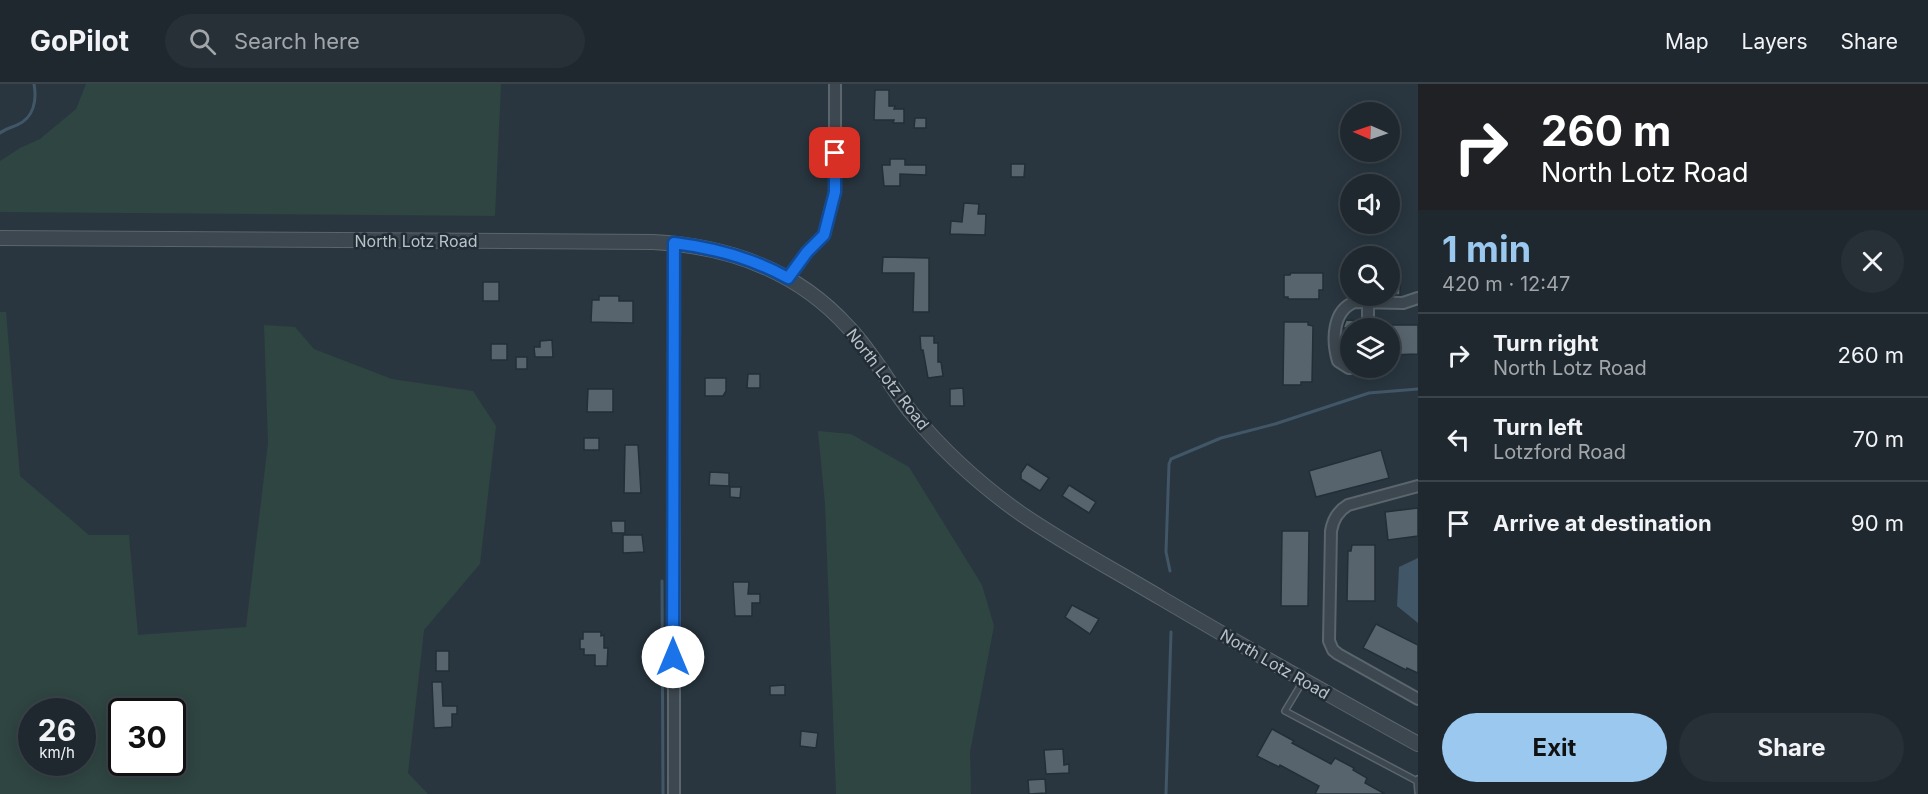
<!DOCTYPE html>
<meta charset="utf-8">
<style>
body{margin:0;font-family:Inter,sans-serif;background:#273037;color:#f1f3f6;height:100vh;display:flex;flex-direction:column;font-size:22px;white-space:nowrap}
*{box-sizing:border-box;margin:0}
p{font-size:20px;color:#a1a6aa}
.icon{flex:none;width:33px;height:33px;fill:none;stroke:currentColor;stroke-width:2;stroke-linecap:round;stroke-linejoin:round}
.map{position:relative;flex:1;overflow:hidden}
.side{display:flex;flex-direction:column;background:#1f282f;width:510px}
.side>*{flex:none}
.hud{background:#202124;color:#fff;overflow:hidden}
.needle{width:39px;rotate:272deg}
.fabs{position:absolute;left:1340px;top:18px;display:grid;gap:12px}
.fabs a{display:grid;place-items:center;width:60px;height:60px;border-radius:50%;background:#1f282f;box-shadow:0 3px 15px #0003,0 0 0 2px #3c444b;font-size:30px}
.speed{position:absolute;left:18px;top:614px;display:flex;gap:12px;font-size:30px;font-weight:700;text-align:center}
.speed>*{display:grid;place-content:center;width:78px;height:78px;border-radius:50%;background:#1f282f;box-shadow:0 3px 15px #0003,0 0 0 2px #3c444b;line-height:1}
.speed small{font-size:15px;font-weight:400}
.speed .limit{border:3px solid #111;border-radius:9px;background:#fff;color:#111}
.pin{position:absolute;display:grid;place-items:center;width:51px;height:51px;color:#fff;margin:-26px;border-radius:12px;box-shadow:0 3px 9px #0006}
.me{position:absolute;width:66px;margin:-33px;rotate:0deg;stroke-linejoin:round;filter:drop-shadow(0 0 4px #0008)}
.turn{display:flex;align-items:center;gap:21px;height:126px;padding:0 24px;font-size:27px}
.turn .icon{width:78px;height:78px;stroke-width:2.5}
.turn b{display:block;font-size:42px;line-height:51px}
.round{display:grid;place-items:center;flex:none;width:63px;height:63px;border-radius:32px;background:#273037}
.head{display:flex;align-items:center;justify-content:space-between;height:102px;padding:0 24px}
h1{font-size:36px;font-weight:700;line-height:45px;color:#9ac8ee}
.cta{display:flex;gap:12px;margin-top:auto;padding:12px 24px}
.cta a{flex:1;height:69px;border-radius:36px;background:#9ac8ee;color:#111;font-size:24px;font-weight:700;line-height:69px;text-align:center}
.cta a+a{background:#273037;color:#f1f3f6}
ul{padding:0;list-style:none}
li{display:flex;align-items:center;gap:18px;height:84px;padding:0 24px;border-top:2px solid #3c444b}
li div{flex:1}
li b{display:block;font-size:22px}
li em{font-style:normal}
header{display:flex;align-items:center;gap:36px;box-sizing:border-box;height:84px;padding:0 30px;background:#1f282f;border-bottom:2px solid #3c444b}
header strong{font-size:28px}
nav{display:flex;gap:33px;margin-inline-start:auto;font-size:21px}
.search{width:420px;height:54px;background:#273037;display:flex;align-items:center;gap:15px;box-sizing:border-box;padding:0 21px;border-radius:33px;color:#a1a6aa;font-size:22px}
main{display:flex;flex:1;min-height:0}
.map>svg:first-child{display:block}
</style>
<header>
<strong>GoPilot</strong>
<div class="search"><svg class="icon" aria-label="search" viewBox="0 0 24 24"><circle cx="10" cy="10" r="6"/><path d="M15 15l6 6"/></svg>Search here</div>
<nav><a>Map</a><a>Layers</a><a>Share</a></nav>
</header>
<main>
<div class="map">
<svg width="1418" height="710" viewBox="0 0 1418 710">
<rect width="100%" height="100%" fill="#29363f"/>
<!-- green -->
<g fill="#2f4542" fill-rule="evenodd">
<path d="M86 0H501L495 132 0 128V77L20 64 40 55 76 25Z"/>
<path d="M0 228H6L20 392 89 451H129L138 551 246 543 268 359 264 241 295 243 314 265 392 295 473 307 496 342 480 480 424 546 408 689 428 710H0ZM32 627H82V678H32ZM122 627H172V678H122Z"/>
<path d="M818 347 851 350 909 383 982 501 994 542 970 668 971 710H836L825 420Z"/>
</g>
<!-- water -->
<path fill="#415666" d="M1418 474V539L1397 522 1399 483Z"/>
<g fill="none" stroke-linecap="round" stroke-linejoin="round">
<!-- stream -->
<g stroke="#415666" stroke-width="3">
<path d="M0 49C6 44 11 44 17 41 34 34 37 16 34 0"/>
<path d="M1170 487 1166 468 1169 380 1171 375 1221 354 1275 340 1369 309 1418 305"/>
<path d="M662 497 663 710"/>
<path d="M1166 710 1171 548"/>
</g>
</g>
<!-- building -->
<g fill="#57646e" stroke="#232e36" stroke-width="1.5">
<path d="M875 6H889V22H895L894 25H904V39H893L894 36H874Z"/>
<path d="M915 34H926V44H914Z"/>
<path d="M890 75H905V81H926V91L900 90V102H884L882 81H890Z"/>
<path d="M1011 80H1025L1024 93H1011Z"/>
<path d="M964 119 979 120 978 130H986L985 151 950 150 951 137 962 138Z"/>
<path d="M883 173 929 174V228H913L914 189H882Z"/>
<path d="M1291 189H1323V206H1319V215H1288V213H1284V191H1290Z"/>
<rect x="483" y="198" width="16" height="19"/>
<rect x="1389" y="200" width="11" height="11"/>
<path d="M599 212H619V217H633V239L591 238 592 216H599Z"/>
<path d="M1346 236 1360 237 1361 244H1343Z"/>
<path d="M1284 238H1308V241L1313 242 1312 298H1301V301H1283Z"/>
<path d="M1389 241H1418V270L1389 271Z"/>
<path d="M920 252H934V259H938V278H941L943 292 928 294 923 266H921Z"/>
<path d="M552 256 553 273H535L534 263H540V257Z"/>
<rect x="491" y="260" width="16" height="16"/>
<rect x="516" y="273" width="11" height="12"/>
<path d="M748 290H760V304H747Z"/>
<path d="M705 294H726V307L723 312H705Z"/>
<path d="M963 304 964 322H950V305Z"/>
<path d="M588 305H613V328H587Z"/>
<rect x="584" y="354" width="15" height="12"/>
<path d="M625 361H638L641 409H624Z"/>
<path d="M1381 366 1389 394 1316 413 1309 387Z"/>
<path d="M1027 380 1049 394 1040 407 1021 395V389Z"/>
<path d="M710 388 729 389V402L709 401Z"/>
<path d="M1069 401 1096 418 1089 429 1062 412Z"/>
<path d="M730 403H741L740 414 730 413Z"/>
<path d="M1418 424V452L1388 456 1385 428Z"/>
<path d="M611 437H625V449H612Z"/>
<path d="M1282 447H1309L1308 522H1281Z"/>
<path d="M623 451H642L644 468 623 469Z"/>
<path d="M1352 461H1375V517H1347L1348 467H1351Z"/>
<path d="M733 498H749L748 510H760V519H752V532H735Z"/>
<path d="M1072 521 1099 535 1090 550 1065 533Z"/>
<path d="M1376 540 1418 561V589L1407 584 1406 586 1363 564Z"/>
<path d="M583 548H601V552L604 551V564H608L607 582H595V571H584V565H580V555H583Z"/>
<rect x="436" y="567" width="13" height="20"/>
<path d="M432 598H442L443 622H457V630H452V643L434 644Z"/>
<path d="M785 601V611H770V602Z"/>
<path d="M1272 645 1294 657 1292 659 1331 680 1335 674 1354 684 1353 686 1367 694 1365 699 1385 710H1315L1319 702 1280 681 1279 683 1257 672Z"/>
<path d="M801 647 818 649 816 664 800 662Z"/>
<path d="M1063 665 1064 681 1069 680V689L1046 690 1044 666Z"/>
<path d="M1045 695 1046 709 1029 710 1028 696Z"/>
</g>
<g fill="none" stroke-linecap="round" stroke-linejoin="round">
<defs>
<g id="service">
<path d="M1303 597 1285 627 1417 697 1418 695"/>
<path d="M1417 697 1418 708"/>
</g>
<g id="minor">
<path d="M788 194 807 168 824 151 835 108V0"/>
<path d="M1368 244V218"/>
<path d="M1358 284H1349L1338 277C1332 257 1332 226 1355 218L1403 219 1418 214"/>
<path d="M1418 402 1348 421C1338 427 1333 435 1331 447L1329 557 1333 566 1338 570 1418 615"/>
<path d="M674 710V159"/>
</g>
<path id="tertiary" d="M0 154 653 158C728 162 798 187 849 244 873 269 889 300 910 327 942 366 979 400 1020 429 1065 460 1114 486 1161 514 1246 564 1331 612 1418 660"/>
</defs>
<!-- service casing -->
<use href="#service" stroke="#5a656c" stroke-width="8"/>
<!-- minor casing -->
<use href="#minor" stroke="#5a656c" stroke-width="14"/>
<!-- tertiary casing -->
<use href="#tertiary" stroke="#5a656c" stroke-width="16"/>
<!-- service -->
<use href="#service" stroke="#3d474f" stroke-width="5"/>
<!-- minor -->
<use href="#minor" stroke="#3d474f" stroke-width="10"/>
<!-- tertiary -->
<use href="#tertiary" stroke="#3d474f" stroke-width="14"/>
</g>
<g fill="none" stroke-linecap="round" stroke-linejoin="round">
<defs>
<path id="route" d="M673 573 674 159C715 164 752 174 788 194L807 168 824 151 835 108V69"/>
</defs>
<!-- route casing -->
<use href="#route" stroke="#114b97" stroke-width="15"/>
<!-- route -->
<use href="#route" stroke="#1a73e8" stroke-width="10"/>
</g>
<g text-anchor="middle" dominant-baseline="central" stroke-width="5" stroke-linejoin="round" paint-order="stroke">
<!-- street labels -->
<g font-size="16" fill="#b9c2c9" stroke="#212c34">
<text x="416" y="157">North Lotz Road</text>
<text transform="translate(888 295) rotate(52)">North Lotz Road</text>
<text transform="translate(1275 580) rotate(30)">North Lotz Road</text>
</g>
</g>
</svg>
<div class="fabs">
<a><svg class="needle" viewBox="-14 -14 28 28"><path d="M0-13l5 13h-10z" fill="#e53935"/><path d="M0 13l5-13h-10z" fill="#a1a6aa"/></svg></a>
<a><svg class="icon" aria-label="sound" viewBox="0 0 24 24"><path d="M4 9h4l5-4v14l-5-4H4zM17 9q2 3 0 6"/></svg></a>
<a><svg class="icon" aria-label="search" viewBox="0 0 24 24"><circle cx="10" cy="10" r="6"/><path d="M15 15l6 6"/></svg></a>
<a><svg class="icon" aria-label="layers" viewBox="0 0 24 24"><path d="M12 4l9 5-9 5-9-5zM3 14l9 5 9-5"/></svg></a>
</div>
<div class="speed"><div>26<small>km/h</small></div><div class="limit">30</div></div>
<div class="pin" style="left:835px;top:69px;background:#d93025"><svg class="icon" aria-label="arrive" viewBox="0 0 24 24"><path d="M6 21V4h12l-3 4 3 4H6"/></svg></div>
<svg class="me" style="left:673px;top:573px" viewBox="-20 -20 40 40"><circle r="19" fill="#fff"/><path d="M0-13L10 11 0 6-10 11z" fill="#1a73e8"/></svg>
</div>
<section class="side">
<div class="hud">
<div class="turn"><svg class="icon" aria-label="right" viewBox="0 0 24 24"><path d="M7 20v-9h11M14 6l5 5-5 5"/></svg><div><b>260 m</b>North Lotz Road</div></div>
</div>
<div class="head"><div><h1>1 min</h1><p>420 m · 12:47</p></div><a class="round"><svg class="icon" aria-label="close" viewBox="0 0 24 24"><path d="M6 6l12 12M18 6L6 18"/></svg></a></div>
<ul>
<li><svg class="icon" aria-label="right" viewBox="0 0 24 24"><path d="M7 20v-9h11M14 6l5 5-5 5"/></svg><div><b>Turn right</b><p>North Lotz Road</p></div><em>260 m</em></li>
<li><svg class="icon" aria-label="left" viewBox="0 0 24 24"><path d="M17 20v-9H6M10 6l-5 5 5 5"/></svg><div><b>Turn left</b><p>Lotzford Road</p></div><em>70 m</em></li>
<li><svg class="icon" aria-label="arrive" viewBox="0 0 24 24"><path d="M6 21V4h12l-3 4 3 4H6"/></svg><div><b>Arrive at destination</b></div><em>90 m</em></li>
</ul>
<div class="cta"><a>Exit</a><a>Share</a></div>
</section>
</main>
